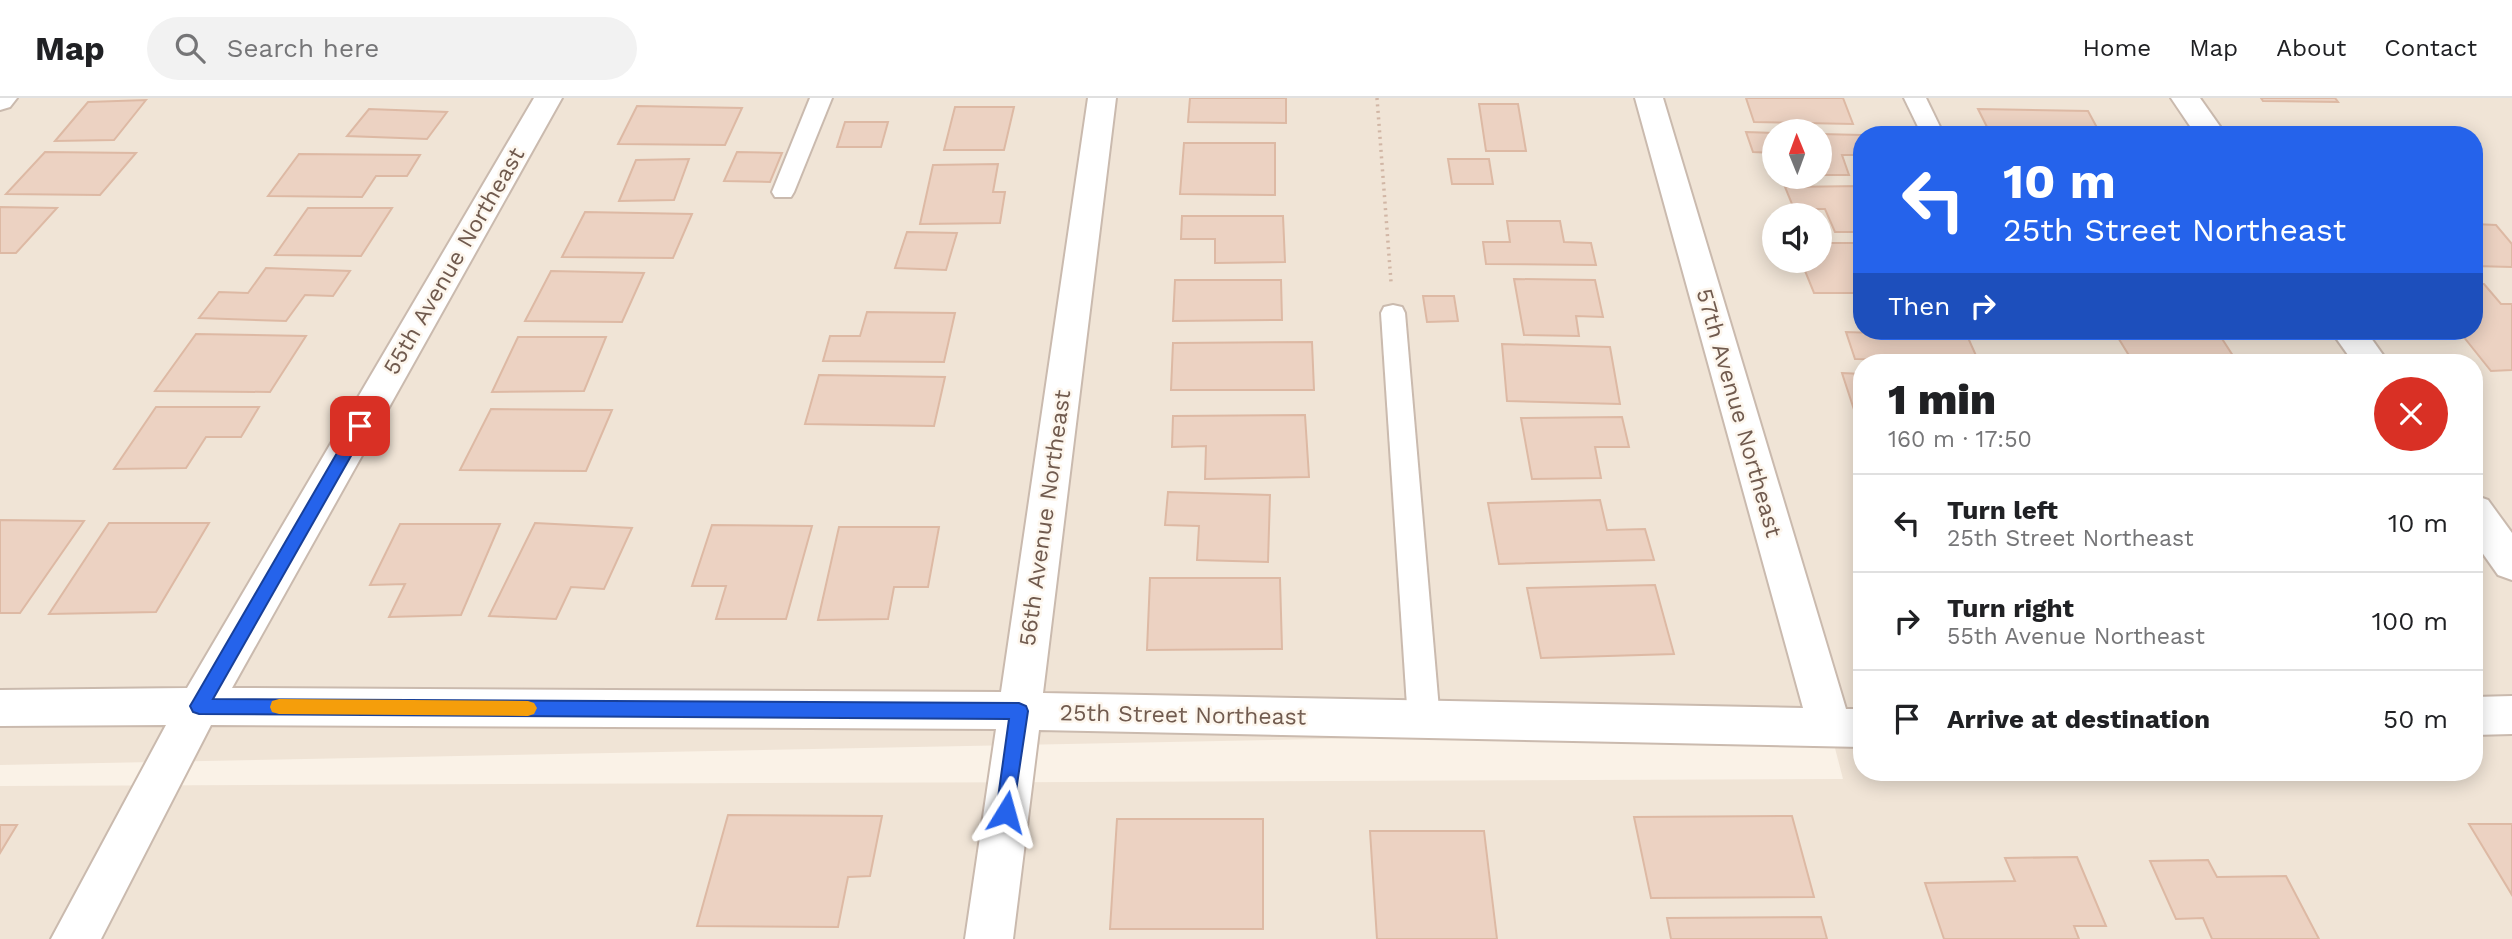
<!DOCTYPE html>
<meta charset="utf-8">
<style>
body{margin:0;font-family:"Work Sans",sans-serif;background:#f2f2f2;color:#202124;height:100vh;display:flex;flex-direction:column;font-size:26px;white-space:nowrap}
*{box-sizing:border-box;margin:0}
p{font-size:23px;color:#757577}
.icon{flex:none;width:38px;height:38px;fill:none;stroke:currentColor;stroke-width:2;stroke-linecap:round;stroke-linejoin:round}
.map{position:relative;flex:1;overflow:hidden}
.drawer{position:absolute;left:1853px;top:256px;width:630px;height:427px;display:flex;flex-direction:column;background:#fff;border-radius:28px;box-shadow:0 4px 18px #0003}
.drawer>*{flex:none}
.hud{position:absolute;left:1853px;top:28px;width:630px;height:214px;border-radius:28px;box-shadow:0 4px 18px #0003;background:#2563eb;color:#fff;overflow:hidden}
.needle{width:46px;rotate:359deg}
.fabs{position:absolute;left:1762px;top:21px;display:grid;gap:14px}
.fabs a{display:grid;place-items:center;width:70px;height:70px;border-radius:50%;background:#fff;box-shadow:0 4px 18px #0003;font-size:35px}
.pin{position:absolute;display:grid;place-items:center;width:60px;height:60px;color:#fff;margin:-30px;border-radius:14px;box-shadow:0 4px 10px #0006}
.me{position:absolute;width:77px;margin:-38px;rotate:8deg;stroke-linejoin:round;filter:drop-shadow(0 0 5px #0008)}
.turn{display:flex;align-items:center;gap:24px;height:147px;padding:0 35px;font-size:32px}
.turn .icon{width:91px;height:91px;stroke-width:2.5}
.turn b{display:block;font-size:49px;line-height:60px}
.then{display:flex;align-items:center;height:66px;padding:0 35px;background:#0003;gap:14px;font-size:26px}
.round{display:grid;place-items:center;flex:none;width:74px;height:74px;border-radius:37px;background:#f2f2f2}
.summary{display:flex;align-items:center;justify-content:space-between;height:119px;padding:0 35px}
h1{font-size:42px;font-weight:800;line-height:52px}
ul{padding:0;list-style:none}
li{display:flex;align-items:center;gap:21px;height:98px;padding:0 35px;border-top:2px solid #e0e0e0}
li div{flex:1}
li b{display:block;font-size:26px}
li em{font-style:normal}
header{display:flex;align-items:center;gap:42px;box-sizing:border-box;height:98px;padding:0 35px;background:#fff;border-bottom:2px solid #e0e0e0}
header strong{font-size:33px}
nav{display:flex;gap:38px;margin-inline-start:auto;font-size:24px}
.search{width:490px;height:63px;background:#f2f2f2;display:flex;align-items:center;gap:18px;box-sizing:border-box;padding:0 24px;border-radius:38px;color:#757577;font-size:26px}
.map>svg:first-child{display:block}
</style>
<header>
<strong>Map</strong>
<div class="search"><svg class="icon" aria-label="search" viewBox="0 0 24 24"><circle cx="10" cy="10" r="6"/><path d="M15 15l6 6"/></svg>Search here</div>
<nav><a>Home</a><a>Map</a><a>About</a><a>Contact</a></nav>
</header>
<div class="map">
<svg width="2512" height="841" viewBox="0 0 2512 841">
<rect width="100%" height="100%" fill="#faf2e7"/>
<!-- residential -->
<path fill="#f0e4d6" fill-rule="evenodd" d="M0 0H2512V841H0V688L1843 681 1830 631 0 667ZM1774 33H1820V79H1774ZM1862 37H2474V233H1862ZM1774 117H1820V163H1774ZM1862 264H2474V674H1862Z"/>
<!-- building -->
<g fill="#ecd2c2" stroke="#ddb9a4" stroke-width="2">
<path d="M1190 0H1286V25L1188 24Z"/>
<path d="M1746 0H1843L1853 26 1754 24Z"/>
<path d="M2261 0H2335L2338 4 2263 3Z"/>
<path d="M146 2 114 42 55 43 88 4Z"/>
<path d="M1479 6H1518L1526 53H1486Z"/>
<path d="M637 8 742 10 725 47 618 46Z"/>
<path d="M955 9H1014L1004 52H944Z"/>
<path d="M369 11 447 14 427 41 347 38Z"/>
<path d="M1978 11 2088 13 2101 37H1991Z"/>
<path d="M845 24H888L881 49H837Z"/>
<path d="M1746 34 1774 35V55L1753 54Z"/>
<path d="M1820 36 1862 37V57H1842L1849 77H1820Z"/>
<path d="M1184 45H1275V97L1180 96Z"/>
<path d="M45 54 136 55 100 97 6 96Z"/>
<path d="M737 54 782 55 770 84 724 83Z"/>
<path d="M299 56 420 57 407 78H376L362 99 268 98Z"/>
<path d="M689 61 674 102 619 103 636 62Z"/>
<path d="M1448 61H1489L1493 86H1452Z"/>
<path d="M998 66 993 94H1005L1000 125 920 126 933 67Z"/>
<path d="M1862 88V134H1835L1825 111H1794L1785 89Z"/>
<path d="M0 109 57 110 16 155H0Z"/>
<path d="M308 110H392L361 158 275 157Z"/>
<path d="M585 114 692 116 673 160 562 159Z"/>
<path d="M1182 118H1283L1285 164 1215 165V141H1181Z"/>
<path d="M1507 123H1560L1564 144 1591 145 1596 167 1486 166 1483 144H1510Z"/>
<path d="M2474 126 2496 127 2512 146V169L2474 168Z"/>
<path d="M907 134 957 135 946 172 895 170Z"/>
<path d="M1820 145H1862V195H1814L1801 163H1820Z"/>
<path d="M266 170 350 173 333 198 305 197 286 223 199 220 219 194 248 195Z"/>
<path d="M551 173 644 175 622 224 525 223Z"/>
<path d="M1514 181 1595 182 1603 219 1576 218 1579 238 1524 237Z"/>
<path d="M1175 182H1281L1282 222 1173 223Z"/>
<path d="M2474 186H2484L2501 206H2512V272L2491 273 2459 233H2474Z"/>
<path d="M1423 198H1454L1458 223 1427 224Z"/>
<path d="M867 214 955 215 944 264 823 263 830 238H860Z"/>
<path d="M1875 233H1965L1978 262 1855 261 1846 234 1876 235Z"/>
<path d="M2114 233H2217L2237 264H2133Z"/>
<path d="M196 236 306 238 270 294 155 293Z"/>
<path d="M518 239H606L584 293 492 294Z"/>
<path d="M1312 244 1314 292H1171L1173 245Z"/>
<path d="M1502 246 1610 249 1620 306 1507 303Z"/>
<path d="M1842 275 1862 276V336Z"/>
<path d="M819 277 945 279 934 328 805 326Z"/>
<path d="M156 309H259L241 339H206L186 370 114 371Z"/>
<path d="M491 311 612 312 586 373 460 372Z"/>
<path d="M1305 317 1309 379 1205 381 1206 348 1172 349 1173 318Z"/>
<path d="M1622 319 1629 349H1595L1601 380 1532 381 1521 320Z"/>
<path d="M1168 394 1270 397 1268 464 1197 462 1199 428 1165 427Z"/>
<path d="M1600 402 1607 432 1645 431 1654 462 1499 466 1488 405Z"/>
<path d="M0 422 84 423 20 515H0Z"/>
<path d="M109 425H209L156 514 49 516Z"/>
<path d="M535 425 632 430 604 491 571 489 556 521 489 518Z"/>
<path d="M400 426H500L461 517 389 519 405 486 370 487Z"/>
<path d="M712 427 812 428 786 521H716L726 488H692Z"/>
<path d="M839 429H939L928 489H894L888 521 818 522Z"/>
<path d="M1150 480H1280L1282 551 1147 552Z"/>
<path d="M1655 487 1674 556 1541 560 1527 490Z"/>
<path d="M728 717 882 718 870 778 848 779 838 829 697 828Z"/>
<path d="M1792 718 1814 799 1651 800 1634 719Z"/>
<path d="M1117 721H1263V831H1110Z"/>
<path d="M2469 726H2512V797Z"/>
<path d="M0 727H17L0 755Z"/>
<path d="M1370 733H1484L1497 841H1377Z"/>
<path d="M2077 759 2106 828H2074L2079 841H1944L1925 785 2015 783 2005 760Z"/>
<path d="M2208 762 2217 779 2286 778 2319 841H2212L2203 820 2176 821 2150 763Z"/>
<path d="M1821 819 1827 841H1671L1667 820Z"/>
</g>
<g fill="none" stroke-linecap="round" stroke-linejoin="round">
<defs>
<g id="service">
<path d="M810 0H832L794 94 791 99H775L772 94Z"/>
<path d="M1904 0H1926L1944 37H1922Z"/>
<path d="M1393 207 1402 209 1405 215 1440 623 1435 633 1424 637 1413 633 1408 623 1381 215 1384 209Z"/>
</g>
<g id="minor">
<path d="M0 0H17L10 9 0 12Z"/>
<path d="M534 0H562L232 590 1001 594 1088 0H1116L1043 595 1803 610 1635 0H1663L1846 611H1862V649L1039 632 1013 841H965L996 631 211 627 101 841H51L166 627 0 628V592L187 590Z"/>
<path d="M2171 0H2200L2226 37H2196Z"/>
<path d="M2331 233H2366L2388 264H2353Z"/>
<path d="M2474 397 2488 402 2512 435V482L2498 477 2474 443Z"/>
<path d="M2512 598V636L2474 637V599Z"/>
</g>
</defs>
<!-- service casing -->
<use href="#service" stroke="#cabaae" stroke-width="4"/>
<!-- minor casing -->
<use href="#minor" stroke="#cabaae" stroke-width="4"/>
<!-- path -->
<path stroke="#d1b6a5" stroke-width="3.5" stroke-dasharray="2 4.5" stroke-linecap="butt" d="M1377 0 1391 184"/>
<!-- service -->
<use href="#service" fill="#fff" fill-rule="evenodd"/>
<!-- minor -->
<use href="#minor" fill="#fff" fill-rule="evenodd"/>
</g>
<!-- route -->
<path fill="#2563eb" stroke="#184099" stroke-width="2" d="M360 322 368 328 213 601 1019 605 1026 608 1028 613 1012 720 1006 723 999 720 996 714 1009 621 199 616 193 614 190 608 193 603 355 324Z"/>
<!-- slow -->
<path fill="#f59e0b" d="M279 601 528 603 534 605 537 610 534 616 528 618 279 616 272 614 270 609 272 603Z"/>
<g text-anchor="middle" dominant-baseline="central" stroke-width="5" stroke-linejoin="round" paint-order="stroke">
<!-- street labels -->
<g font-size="23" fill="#705a4e" stroke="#fdf6ed">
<text transform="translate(454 163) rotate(-60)">55th Avenue Northeast</text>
<text transform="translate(1739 315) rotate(74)">57th Avenue Northeast</text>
<text transform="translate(1045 420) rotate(-82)">56th Avenue Northeast</text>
<text transform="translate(1183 617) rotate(1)">25th Street Northeast</text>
</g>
</g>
</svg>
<div class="fabs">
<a><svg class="needle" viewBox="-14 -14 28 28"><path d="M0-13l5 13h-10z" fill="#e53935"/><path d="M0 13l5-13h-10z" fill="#757577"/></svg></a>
<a><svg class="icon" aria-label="sound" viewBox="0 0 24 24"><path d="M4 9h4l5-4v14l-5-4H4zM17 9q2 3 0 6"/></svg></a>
</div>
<div class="pin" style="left:360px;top:328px;background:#d93025"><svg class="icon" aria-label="arrive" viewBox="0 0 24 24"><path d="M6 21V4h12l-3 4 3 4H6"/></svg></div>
<svg class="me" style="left:1006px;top:714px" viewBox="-20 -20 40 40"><path d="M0-17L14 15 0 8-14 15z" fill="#2563eb" stroke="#fff" stroke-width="4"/></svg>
<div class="hud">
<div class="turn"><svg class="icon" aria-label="left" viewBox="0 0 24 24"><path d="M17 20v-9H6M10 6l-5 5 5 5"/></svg><div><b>10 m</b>25th Street Northeast</div></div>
<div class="then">Then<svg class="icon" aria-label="right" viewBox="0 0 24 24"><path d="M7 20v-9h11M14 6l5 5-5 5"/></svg></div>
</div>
<section class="drawer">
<div class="summary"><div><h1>1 min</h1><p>160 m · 17:50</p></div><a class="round" style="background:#d93025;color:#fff"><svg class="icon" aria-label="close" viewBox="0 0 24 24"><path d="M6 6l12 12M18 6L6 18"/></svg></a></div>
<ul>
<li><svg class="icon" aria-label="left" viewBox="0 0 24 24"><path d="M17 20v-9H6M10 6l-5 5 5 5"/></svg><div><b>Turn left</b><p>25th Street Northeast</p></div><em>10 m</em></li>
<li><svg class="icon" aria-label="right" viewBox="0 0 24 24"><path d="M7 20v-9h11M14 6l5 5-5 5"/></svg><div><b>Turn right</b><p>55th Avenue Northeast</p></div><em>100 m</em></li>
<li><svg class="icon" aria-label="arrive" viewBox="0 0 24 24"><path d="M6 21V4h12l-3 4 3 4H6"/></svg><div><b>Arrive at destination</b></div><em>50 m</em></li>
</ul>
</section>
</div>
